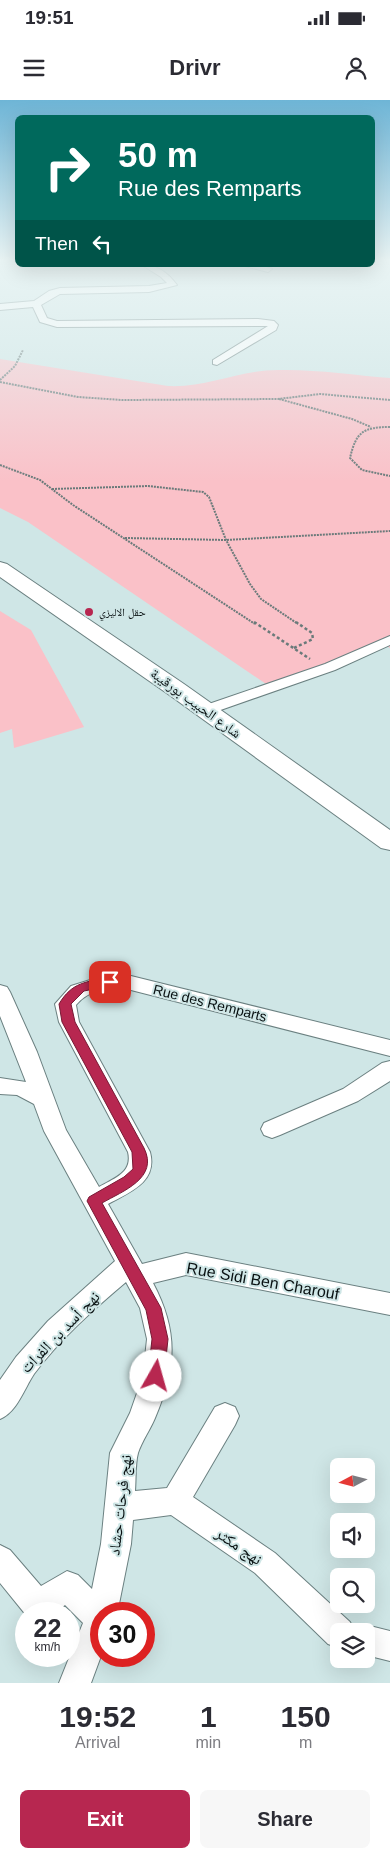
<!DOCTYPE html>
<meta charset="utf-8">
<style>
body{margin:0;font-family:Helvetica,"Noto Naskh Arabic",sans-serif;background:#f7f7f7;color:#2b2b33;height:100vh;display:flex;flex-direction:column;font-size:19px;white-space:nowrap}
*{box-sizing:border-box;margin:0}
p{font-size:16px;color:#7c7c81}
.icon{flex:none;width:28px;height:28px;fill:none;stroke:currentColor;stroke-width:2;stroke-linecap:round;stroke-linejoin:round}
.map{position:relative;height:1583px;overflow:hidden}
.side{display:flex;flex-direction:column;background:#fff;flex:1}
.side>*{flex:none}
.guide{position:absolute;left:15px;top:15px;width:360px;height:152px;border-radius:8px;box-shadow:0 5px 20px #0002;background:#00695c;color:#fff;overflow:hidden}
.needle{width:32px;rotate:263deg}
.controls{position:absolute;left:330px;top:1358px;display:grid;gap:10px}
.controls a{display:grid;place-items:center;width:45px;height:45px;border-radius:8px;background:#fff;box-shadow:0 5px 20px #0002;font-size:25px}
.speed{position:absolute;left:15px;top:1502px;display:flex;gap:10px;font-size:25px;font-weight:700;text-align:center}
.speed>*{display:grid;place-content:center;width:65px;height:65px;border-radius:50%;background:#fff;box-shadow:0 5px 20px #0002;line-height:1}
.speed small{font-size:12px;font-weight:400}
.speed .limit{border:8px solid #d22;background:#fff;color:#111}
.pin{position:absolute;display:grid;place-items:center;width:42px;height:42px;color:#fff;margin:-21px;border-radius:10px;box-shadow:0 2px 8px #0006}
.me{position:absolute;width:55px;margin:-28px;rotate:7deg;stroke-linejoin:round;filter:drop-shadow(0 0 4px #0008)}
.turn{display:flex;align-items:center;gap:18px;height:105px;padding:0 20px;font-size:22px}
.turn .icon{width:65px;height:65px;stroke-width:2.5}
.turn b{display:block;font-size:35px;line-height:42px}
.then{display:flex;align-items:center;height:48px;padding:0 20px;background:#0003;gap:10px;font-size:19px}
.eta{display:flex;justify-content:space-evenly;align-items:center;height:85px;text-align:center}
.eta b{font-size:30px;font-weight:700;line-height:35px}
.button{display:flex;gap:10px;margin-top:auto;padding:10px 20px}
.button a{flex:1;height:58px;border-radius:8px;background:#b72750;color:#fff;font-size:20px;font-weight:700;line-height:58px;text-align:center}
.button a+a{background:#f7f7f7;color:#2b2b33}
.status{display:flex;justify-content:space-between;align-items:center;height:35px;padding:0 25px;background:#fff;direction:ltr}
.status svg{height:14px;fill:currentColor}
header{display:flex;justify-content:space-between;align-items:center;height:65px;padding:0 20px;background:#fff;font-size:22px;font-weight:700}
.map>svg:first-child{display:block}
</style>
<div class="status"><b>19:51</b><svg viewBox="0 0 49 12"><path d="M0 12V9h3v3zM5 12V6h3v6zM10 12V3h3v9zM15 12V0h3v12zM26 1h20v11H26zM47 4h2v5h-2z"/></svg></div>
<header><svg class="icon" aria-label="menu" viewBox="0 0 24 24"><path d="M4 6h16M4 12h16M4 18h16"/></svg>Drivr<svg class="icon" aria-label="person" viewBox="0 0 24 24"><circle cx="12" cy="8" r="4"/><path d="M4 21q1-7 8-7t8 7"/></svg></header>
<div class="map">
<svg width="390" height="1583" viewBox="0 0 390 1583">
<rect width="100%" height="100%" fill="#cfe6e6"/>
<!-- green -->
<g fill="#fac1c8">
<path d="M0 259 168 286C206 288 240 270 278 270 315 269 353 275 390 278V548L383 544 269 586 28 422 0 408Z"/>
<path d="M0 511 31 530 84 627 14 648 12 629 0 633Z"/>
</g>
<g fill="none" stroke-linecap="round" stroke-linejoin="round">
<defs>
<g id="street">
<path d="M142 165C158 165 168 173 177 185L149 192 60 194 41 205 47 218 57 221 258 219 274 221 278 225 276 230 217 265 213 264V260L268 226 57 227 40 222 33 207 0 210V204L34 201 49 191 60 188 149 186 167 183 161 177Z"/>
<path d="M241 165H260L272 169 268 172Z"/>
<path d="M390 536V545L335 570 212 613H200L198 610 200 607 325 564Z"/>
<path d="M103 876H131L390 940V956L131 890C111 889 90 887 76 905L79 922 150 1052C158 1082 130 1092 108 1104L142 1164 186 1153 390 1193V1215L186 1175 153 1183C179 1232 176 1268 155 1318 150 1330 142 1341 138 1353 135 1364 136 1379 135 1391L167 1388 215 1307 225 1303 235 1307 239 1316 235 1325 193 1397 275 1453 350 1522 354 1531H339V1548L328 1544 255 1473 171 1415 133 1420 131 1444 117 1514H101V1556L91 1583H59L83 1523 65 1505 53 1514 26 1515 0 1483V1445L10 1450 41 1486 67 1471 78 1475 92 1489 101 1444 110 1353 130 1313 143 1276 147 1239 140 1208 126 1182C93 1210 60 1239 34 1274 24 1289 17 1312 0 1319V1280L16 1257 48 1221 115 1161 44 1031 34 1004 17 995 0 994V978L26 982 0 916V885L7 887 10 892 37 952 66 1030 99 1087C114 1078 133 1073 128 1052L59 922 55 904 71 886Z"/>
<path d="M390 961V981L358 1001 280 1035 272 1038 264 1035 261 1029 264 1023 343 989 382 963Z"/>
<path d="M366 1525 390 1531V1561L366 1555V1531H354Z"/>
</g>
<path id="primary" d="M0 462 7 464 184 584 390 730V750L381 748 168 594 0 477Z"/>
</defs>
<!-- street casing -->
<use href="#street" stroke="#6b8081" stroke-width="2"/>
<!-- primary casing -->
<use href="#primary" stroke="#6b8081" stroke-width="2"/>
<!-- path-far1 -->
<g stroke="#6a7a7a" stroke-width="2" stroke-dasharray="2 1" stroke-linecap="butt">
<path d="M0 280 15 266 23 250"/>
<path d="M0 282 78 297 122 300 278 299 320 294 390 300"/>
<path d="M279 299 352 319 371 327"/>
<path d="M390 327C363 327 356 332 350 358L362 370 390 376"/>
<path d="M0 365 40 380 73 405 255 524"/>
<path d="M52 389 148 386 203 392 209 397 226 440 250 484 261 499 298 524"/>
<path d="M125 438 226 440 390 431"/>
</g>
<!-- path -->
<g stroke="#6a7a7a" stroke-width="2.5" stroke-dasharray="3 2.5" stroke-linecap="butt">
<path d="M254 522 310 559"/>
<path d="M294 548 313 539 312 533 296 522"/>
</g>
<!-- street -->
<use href="#street" fill="#fff" fill-rule="evenodd"/>
<!-- primary -->
<use href="#primary" fill="#fff" fill-rule="evenodd"/>
</g>
<!-- sky -->
<linearGradient id="sky" x2="0" y2="1"><stop stop-color="#6eb5d6"/><stop offset="0.42" stop-color="#e9f4f4"/><stop offset="1" stop-color="#e9f4f4" stop-opacity="0"/></linearGradient>
<rect width="390" height="382" fill="url(#sky)"/>
<!-- route -->
<path fill="#b72750" stroke="#771934" d="M110 877 116 882 114 885 84 891 71 904 75 922 144 1048C159 1078 123 1091 102 1103L161 1208 168 1239 164 1276 162 1281 156 1283 150 1281 148 1276 152 1239 146 1210 87 1101 89 1097 124 1077 133 1069 132 1052 62 922 59 904C72 882 86 882 110 877Z"/>
<!-- markers -->
<circle fill="#b72750" stroke="#cfe6e6" stroke-width="2" cx="89" cy="512" r="5"/>
<g text-anchor="middle" dominant-baseline="central" stroke-width="4" stroke-linejoin="round" paint-order="stroke">
<!-- far-poi labels -->
<g font-size="11" fill="#091112" stroke="#cfe6e6" text-anchor="start">
<text x="99" y="512">حقل الاليزي</text>
</g>
<!-- street labels -->
<g font-size="14" fill="#091112" stroke="#cfe6e6">
<text transform="translate(196 603) rotate(36)">شارع الحبيب بورقيبة</text>
<text transform="translate(210 903) rotate(14)">Rue des Remparts</text>
</g>
<!-- near-street labels -->
<g font-size="16" fill="#091112" stroke="#cfe6e6">
<text transform="translate(263 1181) rotate(10)">Rue Sidi Ben Charouf</text>
<text transform="translate(60 1232) rotate(-46)">نهج أسد بن الفرات</text>
<text transform="translate(120 1405) rotate(-83)">نهج فرحات حشاد</text>
<text transform="translate(239 1446) rotate(35)">نهج مكثر</text>
</g>
</g>
</svg>
<div class="controls">
<a><svg class="needle" viewBox="-14 -14 28 28"><path d="M0-13l5 13h-10z" fill="#e53935"/><path d="M0 13l5-13h-10z" fill="#7c7c81"/></svg></a>
<a><svg class="icon" aria-label="sound" viewBox="0 0 24 24"><path d="M4 9h4l5-4v14l-5-4H4zM17 9q2 3 0 6"/></svg></a>
<a><svg class="icon" aria-label="search" viewBox="0 0 24 24"><circle cx="10" cy="10" r="6"/><path d="M15 15l6 6"/></svg></a>
<a><svg class="icon" aria-label="layers" viewBox="0 0 24 24"><path d="M12 4l9 5-9 5-9-5zM3 14l9 5 9-5"/></svg></a>
</div>
<div class="speed"><div>22<small>km/h</small></div><div class="limit">30</div></div>
<div class="pin" style="left:110px;top:882px;background:#d93025"><svg class="icon" aria-label="arrive" viewBox="0 0 24 24"><path d="M6 21V4h12l-3 4 3 4H6"/></svg></div>
<svg class="me" style="left:156px;top:1276px" viewBox="-20 -20 40 40"><circle r="19" fill="#fff"/><path d="M0-13L10 11 0 6-10 11z" fill="#b72750"/></svg>
<div class="guide">
<div class="turn"><svg class="icon" aria-label="right" viewBox="0 0 24 24"><path d="M7 20v-9h11M14 6l5 5-5 5"/></svg><div><b>50 m</b>Rue des Remparts</div></div>
<div class="then">Then<svg class="icon" aria-label="left" viewBox="0 0 24 24"><path d="M17 20v-9H6M10 6l-5 5 5 5"/></svg></div>
</div>
</div>
<section class="side">
<div class="eta">
<div><b>19:52</b><p>Arrival</p></div>
<div><b>1</b><p>min</p></div>
<div><b>150</b><p>m</p></div>
</div>
<div class="button"><a>Exit</a><a>Share</a></div>
</section>
